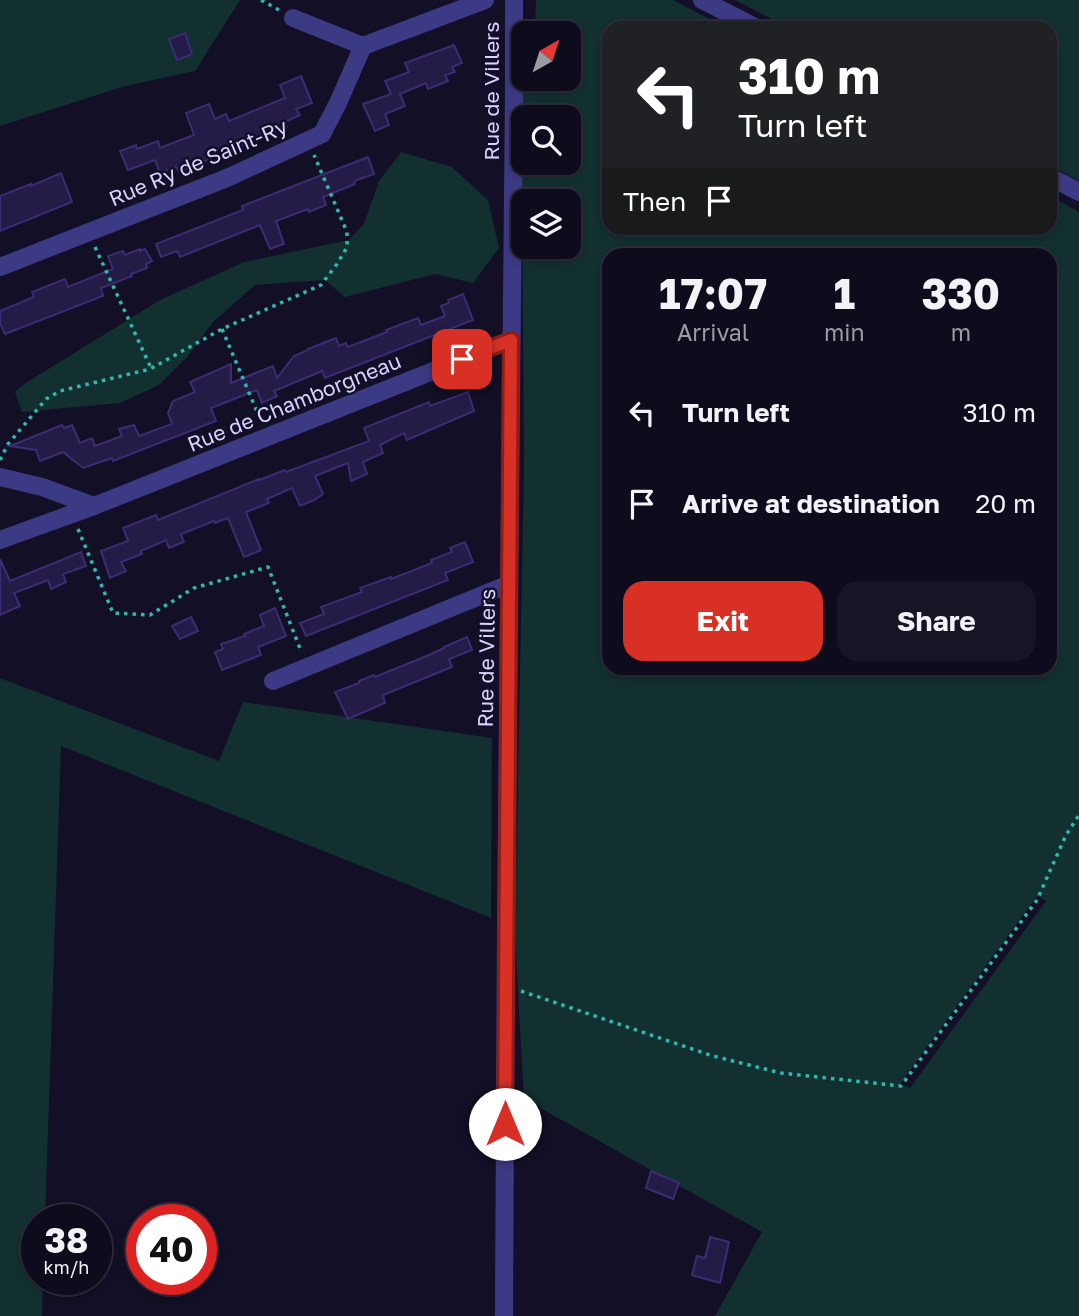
<!DOCTYPE html>
<style>
body{margin:0;font-family:"Golos Text",sans-serif;background:#171425;color:#f1f3f6;height:100vh;display:flex;flex-direction:column;font-size:26px;white-space:nowrap}
*{box-sizing:border-box;margin:0}
p{font-size:23px;color:#9b9ba3}
.icon{flex:none;width:38px;height:38px;fill:none;stroke:currentColor;stroke-width:2;stroke-linecap:round;stroke-linejoin:round}
.map{position:relative;flex:1;overflow:hidden}
.details{position:absolute;left:602px;top:248px;width:455px;height:427px;display:flex;flex-direction:column;background:#0e0b1c;border-radius:21px;box-shadow:0 4px 10px #0003,0 0 0 2px #2e2b3b}
.details>*{flex:none}
.guide{position:absolute;left:602px;top:21px;width:455px;height:214px;border-radius:21px;box-shadow:0 4px 10px #0003,0 0 0 2px #2e2b3b;background:#202124;color:#fff;overflow:hidden}
.needle{width:46px;rotate:39deg}
.tools{position:absolute;left:511px;top:21px;display:grid;gap:14px}
.tools a{display:grid;place-items:center;width:70px;height:70px;border-radius:14px;background:#0e0b1c;box-shadow:0 4px 10px #0003,0 0 0 2px #2e2b3b;font-size:35px}
.speed{position:absolute;left:21px;top:1204px;display:flex;gap:14px;font-size:35px;font-weight:700;text-align:center}
.speed>*{display:grid;place-content:center;width:91px;height:91px;border-radius:50%;background:#0e0b1c;box-shadow:0 4px 10px #0003,0 0 0 2px #2e2b3b;line-height:1}
.speed small{font-size:18px;font-weight:400}
.speed .limit{border:10px solid #d22;background:#fff;color:#111}
.pin{position:absolute;display:grid;place-items:center;width:60px;height:60px;color:#fff;margin:-30px;border-radius:14px;box-shadow:0 4px 10px #0006}
.me{position:absolute;width:77px;margin:-38px;rotate:0deg;stroke-linejoin:round;filter:drop-shadow(0 0 5px #0008)}
.turn{display:flex;align-items:center;gap:24px;height:147px;padding:0 21px;font-size:32px}
.turn .icon{width:91px;height:91px;stroke-width:2.5}
.turn b{display:block;font-size:49px;line-height:60px}
.then{display:flex;align-items:center;height:66px;padding:0 21px;background:#0003;gap:14px;font-size:26px}
.eta{display:flex;justify-content:space-evenly;align-items:center;height:119px;text-align:center}
.eta b{font-size:42px;font-weight:700;line-height:49px}
.primary-button{display:flex;gap:14px;margin-top:auto;padding:14px 21px}
.primary-button a{flex:1;height:80px;border-radius:21px;background:#d93025;color:#fff;font-size:28px;font-weight:700;line-height:80px;text-align:center}
.primary-button a+a{background:#171425;color:#f1f3f6}
ul{padding:0;list-style:none}
li{display:flex;align-items:center;gap:21px;height:91px;padding:0 21px}
li div{flex:1}
li b{display:block;font-size:26px}
li em{font-style:normal}
.map>svg:first-child{display:block}
</style>
<div class="map">
<svg width="1079" height="1316" viewBox="0 0 1079 1316">
<rect width="100%" height="100%" fill="#130f26"/>
<!-- green -->
<g fill="#12302f" fill-rule="evenodd">
<path d="M0 0H240L195 71 125 86 0 126Z"/>
<path d="M536 0H673L727 28H609V228H1050V196L1079 212V1316H715L762 1232 524 1099 515 937 524 466 521 71 523 68V79H569V33H535ZM523 117H569V163H523ZM523 201H569V247H523ZM609 256H1050V668H609ZM1037 896 1046 901 910 1088 900 1084Z"/>
<path d="M735 0H1079V181L1050 165V28H789Z"/>
<path d="M401 152 452 167 488 200 499 248 473 283 435 274 345 297 325 280 255 285 213 322 187 357 159 385 120 403 22 412 15 392 24 384 160 300 244 262 349 240 364 224 379 181Z"/>
<path d="M0 678 219 761 243 702 492 738 491 918 61 746 45 1220H37V1279H43L42 1316H0Z"/>
</g>
<!-- building -->
<g fill="#241b47" stroke="#3b2d73" stroke-width="2">
<path d="M185 33 192 54 177 60 169 39Z"/>
<path d="M454 45 462 63 452 67 455 72 445 75 448 81 428 89 426 83 400 94 405 106 385 114 389 125 375 131 363 104 391 94 385 81 409 72 405 63Z"/>
<path d="M301 76 312 103 296 109 300 115 285 122 287 127 179 172 176 167 160 173 155 160 128 170 120 151 136 145 137 149 158 141 160 148 194 135 186 113 209 104 215 119 226 114 229 121 285 98 280 85Z"/>
<path d="M368 157 374 174 354 181 355 184 323 197 326 205 309 212 308 209 276 221 284 244 270 249 260 225 180 257 177 251 161 257 156 244 243 210 242 206Z"/>
<path d="M61 173 72 202 0 231V196L31 184V186Z"/>
<path d="M140 249V251L145 249 152 261 146 264 147 268 131 274 132 276 101 288 103 296 5 334 0 323V311L34 297 32 292 65 279 68 287 113 269 108 256 123 251 125 255Z"/>
<path d="M463 294 473 320 325 378 322 371 274 391 277 396 262 403 257 390 211 408 216 421 113 461 112 458 83 468 63 452 40 461 36 450 10 446 62 425 64 428 72 425 80 443 92 438 95 446 122 436 119 429 134 425 139 436 172 424 168 413 173 401 195 392 190 382 231 364V383L273 366 277 378 294 356 308 350V349L336 338 339 346 346 343 348 347 387 332 386 330 418 318 421 325 445 316 441 306 449 303 448 300Z"/>
<path d="M468 392 474 411 407 440 404 433 380 445 383 453 363 462 367 474 351 481 348 463 315 476 323 494 314 500 300 506 292 488 267 499 269 503 246 512 261 550 244 557 228 518 215 523 214 521 181 534 184 542 169 548 166 540 141 551 142 554 121 562 126 571 110 578 101 551 128 541 123 528 156 515 158 520 259 479V480L285 470 286 472 369 441 364 428 429 402 430 406Z"/>
<path d="M465 542 473 562 445 573 448 580 306 636 300 623 324 614 321 607 362 592 360 588 391 577V579L432 563 431 560 452 552 450 548Z"/>
<path d="M81 552 86 566 63 574 66 582 51 589 48 580 14 593 20 606 0 615V559L10 581Z"/>
<path d="M275 608 286 636 258 647 261 655 222 670 215 652 223 649 221 644 245 636 244 634 264 626 260 615Z"/>
<path d="M191 617 198 631 180 639 172 626Z"/>
<path d="M467 637 472 650 449 659 452 667 383 695 385 703 348 719 335 692 359 683V681L374 675 375 677 429 655 444 648V647Z"/>
<path d="M651 1171 679 1183 673 1199 646 1188Z"/>
<path d="M710 1237 729 1242 720 1283 692 1275 697 1256 705 1258Z"/>
</g>
<g fill="none" stroke-linecap="round" stroke-linejoin="round">
<!-- path -->
<g stroke="#2fb8b0" stroke-width="3.5" stroke-dasharray="3.5 5" stroke-linecap="butt">
<path d="M261 0 279 10"/>
<path d="M95 247 151 368"/>
<path d="M222 329 261 421"/>
<path d="M0 460 8 444 46 399 60 391 150 369 222 329 321 285 337 264 347 247V232L314 155"/>
<path d="M78 529 113 613 150 615 194 588 268 567 301 651"/>
<path d="M521 991 713 1056 781 1073 901 1086 1037 900 1066 835 1079 815"/>
</g>
<!-- minor -->
<g stroke="#3d3a85" stroke-width="18">
<path d="M702 0 757 28"/>
<path d="M293 18 363 46 485 0"/>
<path d="M1050 177 1079 192"/>
<path d="M0 267 227 178 322 134 338 103 363 46"/>
<path d="M0 477 42 487 94 506 511 340"/>
<path d="M0 540 94 506"/>
<path d="M273 681 509 584"/>
<path d="M504 1316 506 921 514 92V0"/>
</g>
</g>
<g fill="none" stroke-linecap="round" stroke-linejoin="round">
<defs>
<path id="route" d="M462 359 511 340 505 1124"/>
</defs>
<!-- route casing -->
<use href="#route" stroke="#8d1f18" stroke-width="18"/>
<!-- route -->
<use href="#route" stroke="#d93025" stroke-width="12"/>
</g>
<g text-anchor="middle" dominant-baseline="central" stroke-width="5" stroke-linejoin="round" paint-order="stroke">
<!-- street labels -->
<g font-size="21" fill="#d9d4ff" stroke="#130f26">
<text transform="translate(491 91) rotate(-90)">Rue de Villers</text>
<text transform="translate(198 162) rotate(-23)">Rue Ry de Saint-Ry</text>
<text transform="translate(294 402) rotate(-22)">Rue de Chamborgneau</text>
<text transform="translate(486 658) rotate(-89)">Rue de Villers</text>
</g>
</g>
</svg>
<div class="tools">
<a><svg class="needle" viewBox="-14 -14 28 28"><path d="M0-13l5 13h-10z" fill="#e53935"/><path d="M0 13l5-13h-10z" fill="#9b9ba3"/></svg></a>
<a><svg class="icon" aria-label="search" viewBox="0 0 24 24"><circle cx="10" cy="10" r="6"/><path d="M15 15l6 6"/></svg></a>
<a><svg class="icon" aria-label="layers" viewBox="0 0 24 24"><path d="M12 4l9 5-9 5-9-5zM3 14l9 5 9-5"/></svg></a>
</div>
<div class="speed"><div>38<small>km/h</small></div><div class="limit">40</div></div>
<div class="pin" style="left:462px;top:359px;background:#d93025"><svg class="icon" aria-label="arrive" viewBox="0 0 24 24"><path d="M6 21V4h12l-3 4 3 4H6"/></svg></div>
<svg class="me" style="left:505px;top:1124px" viewBox="-20 -20 40 40"><circle r="19" fill="#fff"/><path d="M0-13L10 11 0 6-10 11z" fill="#d93025"/></svg>
<div class="guide">
<div class="turn"><svg class="icon" aria-label="left" viewBox="0 0 24 24"><path d="M17 20v-9H6M10 6l-5 5 5 5"/></svg><div><b>310 m</b>Turn left</div></div>
<div class="then">Then<svg class="icon" aria-label="arrive" viewBox="0 0 24 24"><path d="M6 21V4h12l-3 4 3 4H6"/></svg></div>
</div>
<section class="details">
<div class="eta">
<div><b>17:07</b><p>Arrival</p></div>
<div><b>1</b><p>min</p></div>
<div><b>330</b><p>m</p></div>
</div>
<ul>
<li><svg class="icon" aria-label="left" viewBox="0 0 24 24"><path d="M17 20v-9H6M10 6l-5 5 5 5"/></svg><div><b>Turn left</b></div><em>310 m</em></li>
<li><svg class="icon" aria-label="arrive" viewBox="0 0 24 24"><path d="M6 21V4h12l-3 4 3 4H6"/></svg><div><b>Arrive at destination</b></div><em>20 m</em></li>
</ul>
<div class="primary-button"><a>Exit</a><a>Share</a></div>
</section>
</div>
